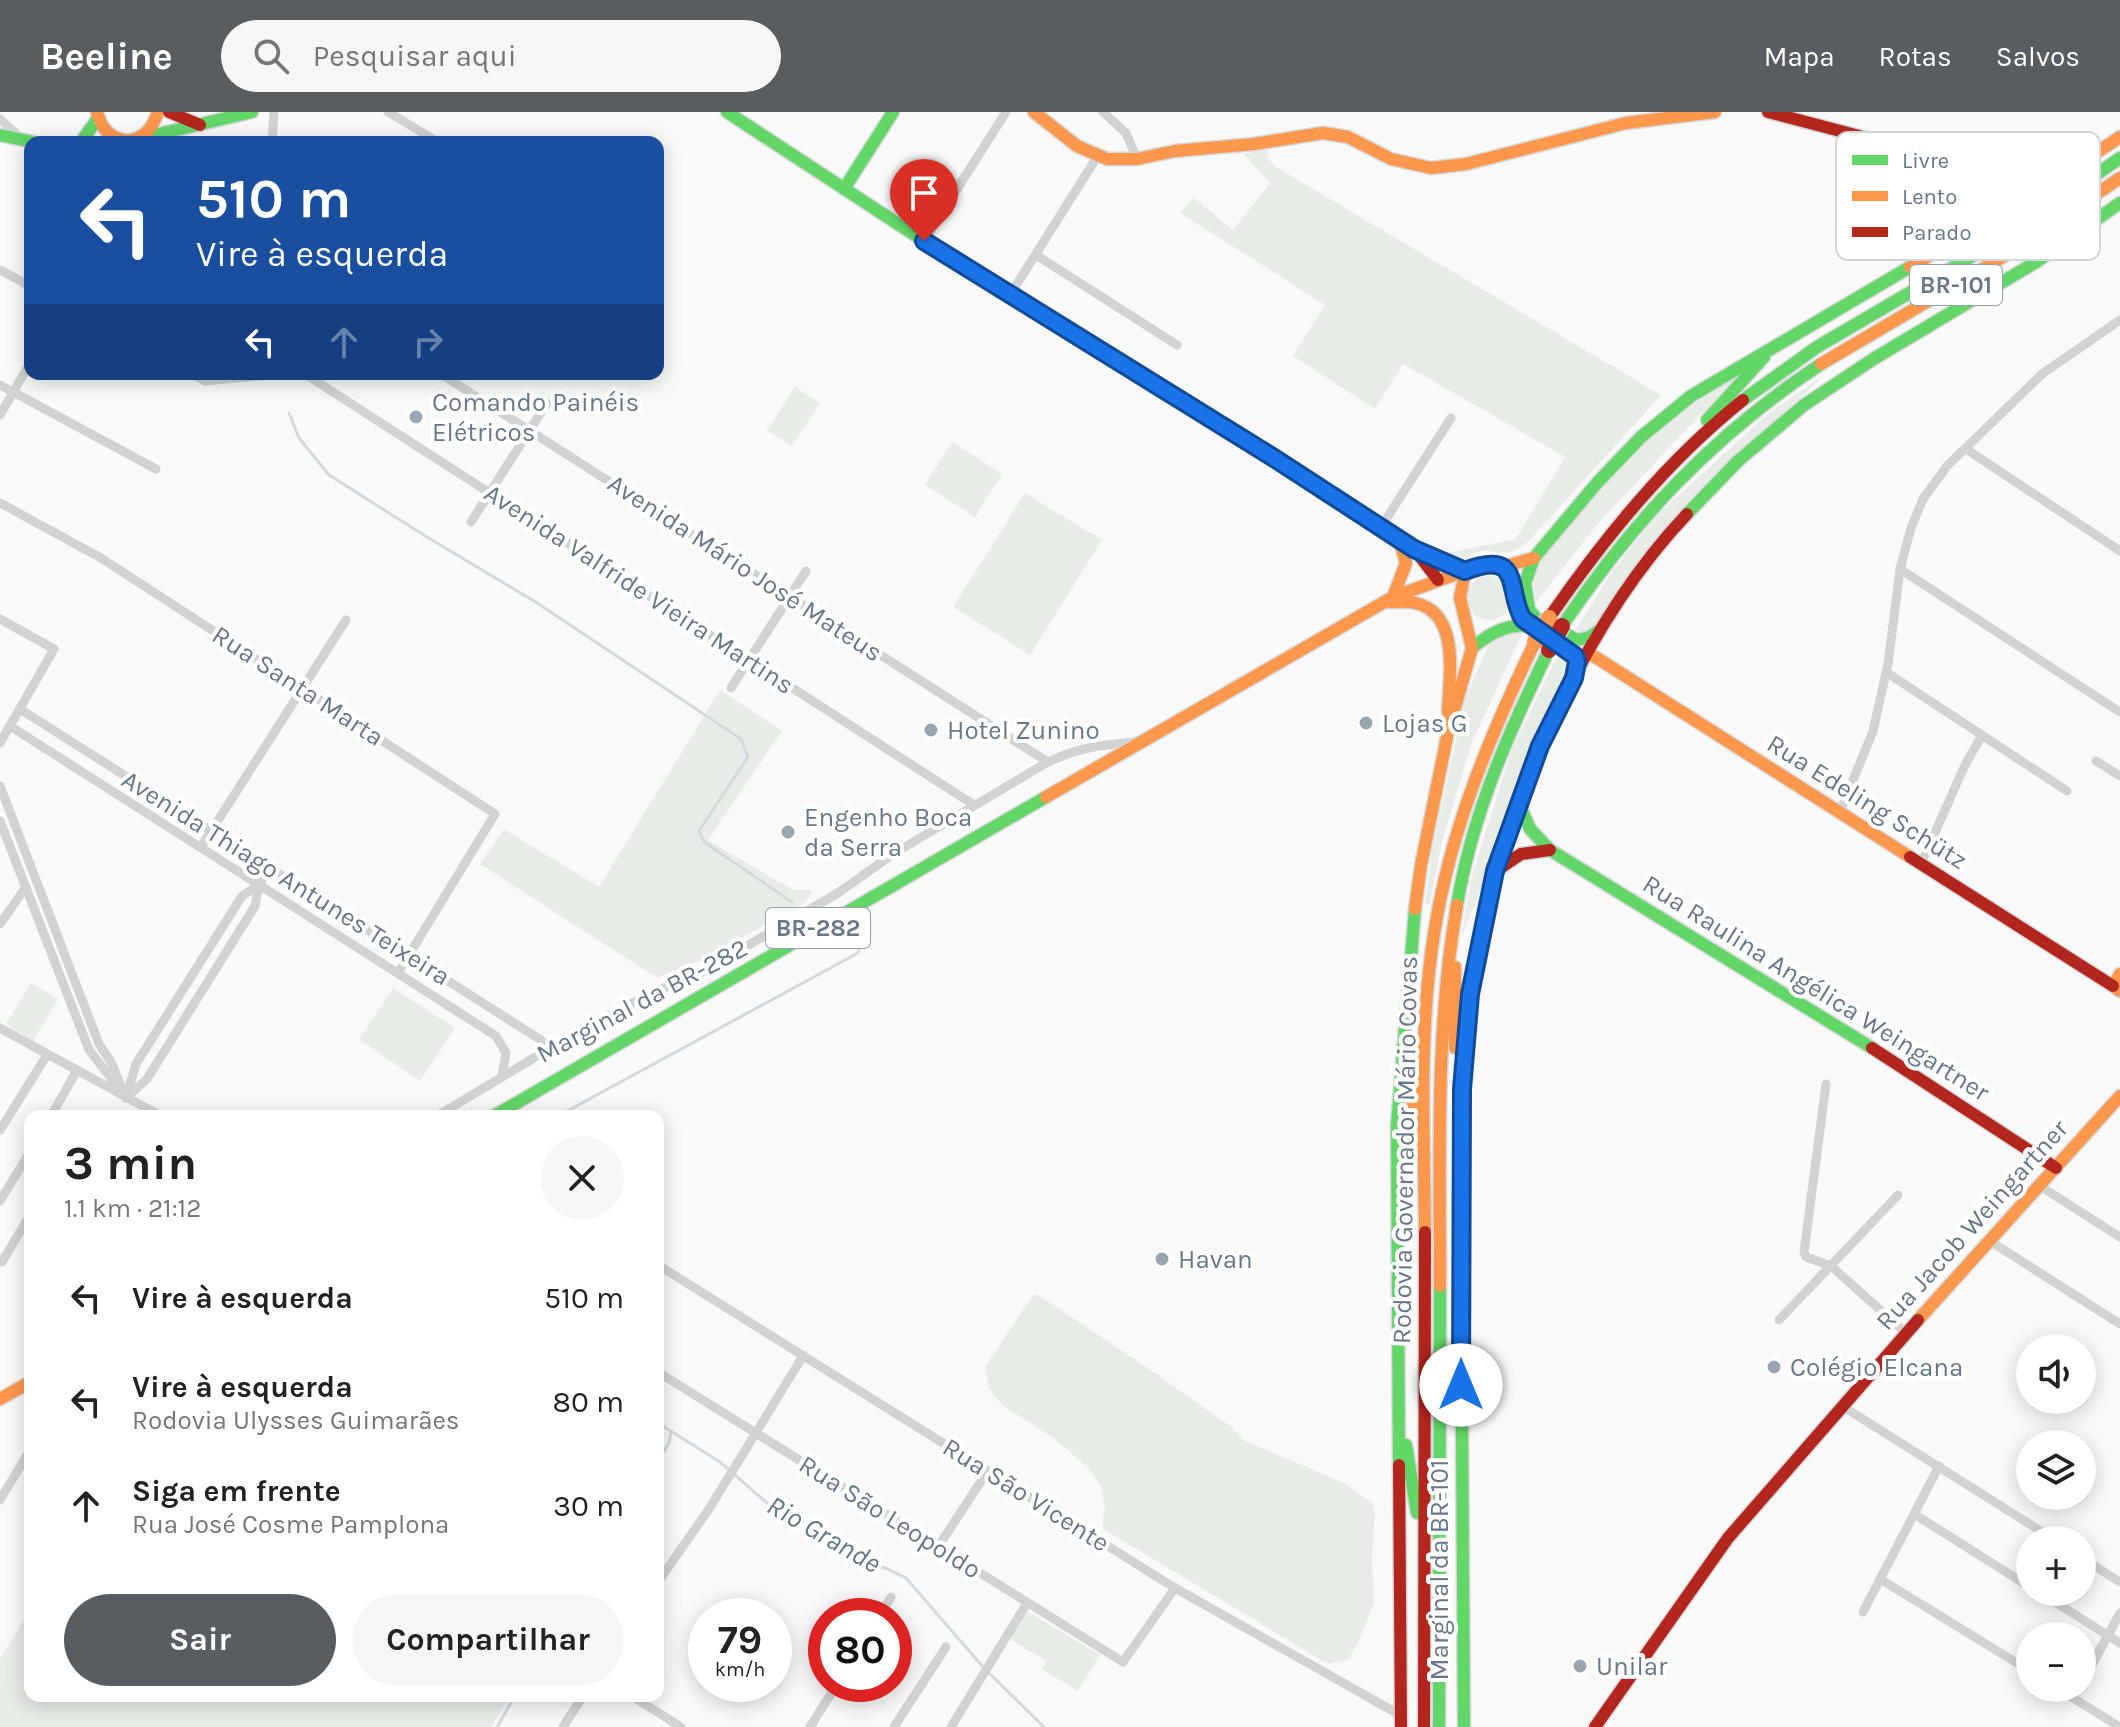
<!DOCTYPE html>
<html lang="pt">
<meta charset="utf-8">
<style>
body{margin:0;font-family:Karla,sans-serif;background:#f6f6f6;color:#222;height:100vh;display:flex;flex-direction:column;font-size:30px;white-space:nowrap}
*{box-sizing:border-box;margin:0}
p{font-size:26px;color:#767676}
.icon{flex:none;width:44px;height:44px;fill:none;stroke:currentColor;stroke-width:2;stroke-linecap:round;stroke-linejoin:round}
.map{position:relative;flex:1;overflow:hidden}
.sheet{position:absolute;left:24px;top:998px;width:640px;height:592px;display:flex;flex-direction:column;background:#fff;border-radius:16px;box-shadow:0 4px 20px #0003}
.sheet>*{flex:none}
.top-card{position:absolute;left:24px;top:24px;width:640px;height:244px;border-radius:16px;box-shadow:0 4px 20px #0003;background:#1a4fa0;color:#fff;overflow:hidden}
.controls{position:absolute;left:2016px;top:1222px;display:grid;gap:16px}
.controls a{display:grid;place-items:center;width:80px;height:80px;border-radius:50%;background:#fff;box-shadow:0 4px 20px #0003;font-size:40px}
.speed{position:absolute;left:688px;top:1486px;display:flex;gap:16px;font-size:40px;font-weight:700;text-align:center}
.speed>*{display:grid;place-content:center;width:104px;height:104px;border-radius:50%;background:#fff;box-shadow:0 4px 20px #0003;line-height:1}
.speed small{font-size:20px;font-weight:400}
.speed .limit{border:12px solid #d22;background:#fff;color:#111}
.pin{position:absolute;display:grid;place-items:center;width:68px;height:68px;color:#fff;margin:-82px -34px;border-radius:50% 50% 50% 0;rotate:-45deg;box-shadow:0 0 8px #0007}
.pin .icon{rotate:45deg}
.me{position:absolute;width:88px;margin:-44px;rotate:0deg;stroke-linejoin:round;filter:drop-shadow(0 0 6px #0008)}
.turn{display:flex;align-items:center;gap:28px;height:168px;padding:0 40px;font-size:36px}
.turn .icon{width:104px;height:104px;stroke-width:2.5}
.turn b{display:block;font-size:56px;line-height:68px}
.lanes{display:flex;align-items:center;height:76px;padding:0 40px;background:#0003;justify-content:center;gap:40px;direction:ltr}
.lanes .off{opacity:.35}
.round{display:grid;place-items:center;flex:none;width:84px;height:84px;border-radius:42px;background:#f6f6f6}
.head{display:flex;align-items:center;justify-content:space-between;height:136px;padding:0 40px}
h1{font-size:48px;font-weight:700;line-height:60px}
.action{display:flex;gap:16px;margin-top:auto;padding:16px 40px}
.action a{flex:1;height:92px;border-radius:48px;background:#585d62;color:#fff;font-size:32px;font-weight:700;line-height:92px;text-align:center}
.action a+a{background:#f6f6f6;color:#222}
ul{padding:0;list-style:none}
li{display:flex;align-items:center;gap:24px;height:104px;padding:0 40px}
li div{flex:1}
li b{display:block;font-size:30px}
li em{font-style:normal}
header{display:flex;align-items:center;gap:48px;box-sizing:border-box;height:112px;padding:0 40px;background:#585d62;color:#fff}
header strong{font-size:38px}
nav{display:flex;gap:44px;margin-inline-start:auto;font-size:28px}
.search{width:560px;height:72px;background:#f6f6f6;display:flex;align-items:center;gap:20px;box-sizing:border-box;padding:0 28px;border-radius:44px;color:#767676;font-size:30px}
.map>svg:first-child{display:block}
</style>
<header>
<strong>Beeline</strong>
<div class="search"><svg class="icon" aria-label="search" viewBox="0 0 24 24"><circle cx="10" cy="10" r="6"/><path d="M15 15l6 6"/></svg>Pesquisar aqui</div>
<nav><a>Mapa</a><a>Rotas</a><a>Salvos</a></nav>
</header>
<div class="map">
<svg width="2120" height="1615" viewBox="0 0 2120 1615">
<rect width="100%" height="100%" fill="#f9f9f9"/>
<!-- green -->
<g fill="#e8ece7">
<path d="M1268 37 1267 45 1276 55 1661 283 1529 429C1524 433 1516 439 1510 440 1489 444 1489 431 1464 447L1446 441 1516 427 1565 345 1403 252 1375 297 1293 244 1325 193 1180 101 1194 86 1233 118 1270 71 1244 42Z"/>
<path d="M1742 259 1600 409 1536 490 1533 463 1536 449 1632 340 1695 290Z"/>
<path d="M1827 261 1709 370 1589 521 1575 519 1613 458 1657 403 1771 299Z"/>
<path d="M795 275 820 291 792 334 767 318Z"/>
<path d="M952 330 1002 362 975 405 925 373Z"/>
<path d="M1025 381 1102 428 1030 543 953 495Z"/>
<circle cx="1489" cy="486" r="22"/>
<path d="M1524 517 1471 633 1442 729 1430 793 1425 792 1432 738 1465 587 1491 527Z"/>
<path d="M1561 536 1574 546 1538 628 1461 827 1471 767 1511 639Z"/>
<path d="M720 578 782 619 708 728 793 778H810L812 781 804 791 702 848 657 866 480 752 504 717 599 775Z"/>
<path d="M31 871 58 887 33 929 6 912Z"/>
<path d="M393 876 455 916 420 969 359 927Z"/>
<path d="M1037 1182 1158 1263 1230 1314 1245 1329 1344 1371 1372 1391 1375 1403 1372 1445 1374 1490 1359 1529 1348 1548 1328 1552 1105 1418 1102 1413 1105 1395 1101 1375 1088 1356 1055 1327 1002 1293 989 1277 985 1255 1032 1184Z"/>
<path d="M30 1498V1584H510L491 1615H0V1547Z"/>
<path d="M1027 1499 1100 1543 1078 1579 1042 1557 1046 1549 1010 1527Z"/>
</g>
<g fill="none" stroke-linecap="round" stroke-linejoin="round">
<!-- stream -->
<g stroke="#d3d9dd" stroke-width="3">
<path d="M289 301 299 326 329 363 427 425 534 489 741 627 748 645 699 719 704 730 792 790"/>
<path d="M558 1004 858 841 861 829 853 819"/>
<path d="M658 1311 720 1350 767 1391 835 1427 861 1449 888 1457 906 1466 983 1555"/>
<path d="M658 1349 669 1331 671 1320"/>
<path d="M988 1560 1044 1615"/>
<path d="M497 1615 515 1584"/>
</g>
<defs>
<g id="fast">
<path d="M727 0 924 129 1245 328"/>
<path d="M0 23 33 30"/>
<path d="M142 26 252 0"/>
<path d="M81 30 98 6"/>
<path d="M844 77 893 0"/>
<path d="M1743 288 1817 235 2015 119 2120 46"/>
<path d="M1707 308 1764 245"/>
<path d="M1687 402 1738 349 1804 293 1875 246 2036 150 2120 91"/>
<path d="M1562 514C1634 408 1713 323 1821 252"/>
<path d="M1600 518 1590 525 1577 528 1536 506 1529 498 1525 471 1534 446 1597 371 1641 325 1691 284 1910 155"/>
<path d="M1472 536C1490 521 1508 511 1532 514"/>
<path d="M1518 689 1530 717 1550 738 1872 936"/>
<path d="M1457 793C1472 703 1509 619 1549 538"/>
<path d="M494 1004 1046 685"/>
<path d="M1406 1333 1417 1401"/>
<path d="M1399 1353 1397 1013 1415 797"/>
<path d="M1439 1615 1440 1174"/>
<path d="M1464 1615 1460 1019 1466 917 1485 807"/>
</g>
<g id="slow">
<path d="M97 0C102 17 109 26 127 29 145 26 152 17 158 0"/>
<path d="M1034 0 1077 34 1107 47H1137L1175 39 1254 32 1323 21 1348 25 1391 47 1431 56 1466 52 1626 11 1715 0"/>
<path d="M1910 155 2026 87 2120 25"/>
<path d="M1821 252 2001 146 2120 66"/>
<path d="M1245 328 1414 437 1465 459"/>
<path d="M1393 485 1406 451 1399 427"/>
<path d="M1390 490C1398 490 1407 489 1415 491 1461 501 1449 565 1448 600"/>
<path d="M1589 541 1910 745"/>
<path d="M1046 685 1393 485 1476 455 1506 454 1534 446"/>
<path d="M1415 797 1421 753 1448 620 1472 536 1460 486 1465 459"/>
<path d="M1455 855V936"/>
<path d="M2120 862 2113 874 2120 879"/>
<path d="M1405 1035 1418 959"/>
<path d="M1425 1120C1424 1019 1418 917 1435 816 1451 716 1491 621 1535 530"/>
<path d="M1440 1174C1440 1047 1435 919 1457 793"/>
<path d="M1918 1208 2120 984"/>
<path d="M0 1287 30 1270"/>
</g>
<g id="jam">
<path d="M169 0 200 13"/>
<path d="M1768 0 1920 40 2026 87"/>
<path d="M1416 439 1438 468"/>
<path d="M1549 506C1605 425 1666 350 1743 288"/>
<path d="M1549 526C1567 539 1579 539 1574 564"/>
<path d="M1910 745 2113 874"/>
<path d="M1496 759 1521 742 1550 738"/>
<path d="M1485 807C1518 666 1587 508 1687 402"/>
<path d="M1872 936 2056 1056"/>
<path d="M1399 1353 1401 1615"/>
<path d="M1424 1615 1425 1120"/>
<path d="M1595 1615 1728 1426 1918 1208"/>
</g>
</defs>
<!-- fast casing -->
<use href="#fast" stroke="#d6d7d8" stroke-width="15"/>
<!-- slow casing -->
<use href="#slow" stroke="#d6d7d8" stroke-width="15"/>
<!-- jam casing -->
<use href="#jam" stroke="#d6d7d8" stroke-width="15"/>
<!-- street -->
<g stroke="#d1d2d4" stroke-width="9">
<path d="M388 0 438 30"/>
<path d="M1103 0 1126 21 1137 47"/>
<path d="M0 7 21 26"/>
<path d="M272 30 274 0"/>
<path d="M924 129 1006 0"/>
<path d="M1036 143 1177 233"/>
<path d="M0 158 30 174"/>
<path d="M1010 183 1097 45"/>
<path d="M193 262 205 269 281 262"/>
<path d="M305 262 974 693"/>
<path d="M441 262 1048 650"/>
<path d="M0 273 156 357"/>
<path d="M0 303 30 251"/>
<path d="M1966 337 2120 439"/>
<path d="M0 391 101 446 495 702 398 861"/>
<path d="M471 410 547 291"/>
<path d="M1381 415 1451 306"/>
<path d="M1900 457 2120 600"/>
<path d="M0 507 54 537 0 631"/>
<path d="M1886 560 2067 679"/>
<path d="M731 576 806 459"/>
<path d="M20 597 552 935"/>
<path d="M10 614 496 924 506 941 502 964"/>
<path d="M2096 649 2120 664"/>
<path d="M0 674 99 932 111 950 126 986"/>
<path d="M1840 700 1873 619 1888 552 1900 457 1911 416 1923 387 1947 354 2042 262 2120 208"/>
<path d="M0 709 89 938 118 975"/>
<path d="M201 735 346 508"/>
<path d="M1921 752 1965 653 1982 623"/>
<path d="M0 812 26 775"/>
<path d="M0 916 161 1004"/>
<path d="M1826 972 1804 1140 1806 1145 1831 1154 1906 1221"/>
<path d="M126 986 136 952 242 784 259 773 271 756"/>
<path d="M126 986 147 967 255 794 259 773"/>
<path d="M51 1004 76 960"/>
<path d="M437 1004 552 935 645 884 704 859 838 781 893 742 1048 650C1080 635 1101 633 1136 630"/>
<path d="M0 1018 47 943"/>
<path d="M2040 1074 2120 1125"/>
<path d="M0 1089 30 1040"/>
<path d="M1990 1129 2120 1212"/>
<path d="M2 1150 30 1103"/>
<path d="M658 1153 1175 1476 1400 1603"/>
<path d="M1779 1208 1898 1083"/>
<path d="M658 1260 1123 1550 1175 1476"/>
<path d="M1842 1294 2055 1428"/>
<path d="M0 1388 30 1338"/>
<path d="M1914 1402 2030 1475"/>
<path d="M938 1435 987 1360"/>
<path d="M2082 1446 2120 1470"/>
<path d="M1880 1467 2030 1559"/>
<path d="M658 1470 709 1397 803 1244"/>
<path d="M2039 1480 2120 1531"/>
<path d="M1863 1500 1939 1354"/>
<path d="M880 1504 891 1485"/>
<path d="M2082 1571 2120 1501"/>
<path d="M2057 1576 2120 1615"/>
<path d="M632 1584 681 1615"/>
<path d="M563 1615 583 1584"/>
<path d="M810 1615 837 1572"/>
<path d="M894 1615 946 1535"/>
<path d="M951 1615 1027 1491"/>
</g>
<!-- fast -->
<use href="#fast" stroke="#63d668" stroke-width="12"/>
<!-- slow -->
<use href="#slow" stroke="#ff974d" stroke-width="12"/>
<!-- jam -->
<use href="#jam" stroke="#b3261e" stroke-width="12"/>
<defs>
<path id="slow-bridge" d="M1535 530 1549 506"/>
<path id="jam-bridge" d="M1549 538 1562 514"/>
</defs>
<!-- slow-bridge casing -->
<use href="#slow-bridge" stroke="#d5d5d6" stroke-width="19" stroke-linecap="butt"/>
<!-- jam-bridge casing -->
<use href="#jam-bridge" stroke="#d5d5d6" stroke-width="19" stroke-linecap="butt"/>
<!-- slow-bridge -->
<use href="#slow-bridge" stroke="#ff974d" stroke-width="16"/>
<!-- jam-bridge -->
<use href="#jam-bridge" stroke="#b3261e" stroke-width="16"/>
</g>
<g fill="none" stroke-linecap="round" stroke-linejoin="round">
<defs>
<path id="route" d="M924 129 1274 346 1414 437 1465 459C1524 436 1506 480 1523 507L1575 544 1577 550 1574 566 1540 634 1495 759 1470 882 1462 977 1461 1273"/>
</defs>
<!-- route casing -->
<use href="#route" stroke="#114b97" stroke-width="20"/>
<!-- route -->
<use href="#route" stroke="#1a73e8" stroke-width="14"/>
</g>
<!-- markers -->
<g fill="#9ba5b1" stroke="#fff" stroke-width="3">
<circle cx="416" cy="305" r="8"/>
<circle cx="1366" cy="611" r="8"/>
<circle cx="931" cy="618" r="8"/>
<circle cx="788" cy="720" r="8"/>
<circle cx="1162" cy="1147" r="8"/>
<circle cx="1774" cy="1255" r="8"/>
<circle cx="1580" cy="1554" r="8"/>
</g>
<g text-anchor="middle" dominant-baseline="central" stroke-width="8" stroke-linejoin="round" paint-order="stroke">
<!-- shield labels -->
<g fill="#fff" stroke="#95a0ad" stroke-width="2">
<rect x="1910" y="153" width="92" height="40" rx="6"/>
<rect x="766" y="796" width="104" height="40" rx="6"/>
</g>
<g font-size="24" font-weight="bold" fill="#68788a">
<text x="1956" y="173">BR-101</text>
<text x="818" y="816">BR-282</text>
</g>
<!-- poi labels -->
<g font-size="26" fill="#68788a" stroke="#fff" text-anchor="start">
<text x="432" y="290">Comando Painéis<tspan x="432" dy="30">Elétricos</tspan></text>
<text x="1382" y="611">Lojas G</text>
<text x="947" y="618">Hotel Zunino</text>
<text x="804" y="705">Engenho Boca<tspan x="804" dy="30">da Serra</tspan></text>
<text x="1178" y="1147">Havan</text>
<text x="1790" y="1255">Colégio Elcana</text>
<text x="1596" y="1554">Unilar</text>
</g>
<!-- street labels -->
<g font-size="26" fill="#68788a" stroke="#fff">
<text transform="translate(745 456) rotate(33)">Avenida Mário José Mateus</text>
<text transform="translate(639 477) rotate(33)">Avenida Valfride Vieira Martins</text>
<text transform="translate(298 574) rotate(33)">Rua Santa Marta</text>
<text transform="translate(1867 690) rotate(32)">Rua Edeling Schütz</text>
<text transform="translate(286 766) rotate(32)">Avenida Thiago Antunes Teixeira</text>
<text transform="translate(1816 876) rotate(32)">Rua Raulina Angélica Weingartner</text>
<text transform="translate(642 889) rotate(-28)">Marginal da BR-282</text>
<text transform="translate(1405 1038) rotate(-89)">Rodovia Governador Mário Covas</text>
<text transform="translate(1972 1113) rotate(-48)">Rua Jacob Weingartner</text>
<text transform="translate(1026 1383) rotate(32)">Rua São Vicente</text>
<text transform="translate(890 1405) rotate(32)">Rua São Leopoldo</text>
<text transform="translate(1439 1458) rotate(-90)">Marginal da BR-101</text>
</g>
<!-- water labels -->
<g font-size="28" font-style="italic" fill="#637885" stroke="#fff">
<text transform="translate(824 1422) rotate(30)">Rio Grande</text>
</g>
</g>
<!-- legend -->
<rect x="1836" y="20" width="264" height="128" rx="12" fill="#fff" stroke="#d2d6dc" stroke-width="2"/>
<rect x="1852" y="43" width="36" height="10" fill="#63d668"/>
<rect x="1852" y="79" width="36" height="10" fill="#ff974d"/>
<rect x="1852" y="115" width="36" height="10" fill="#b3261e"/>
<g font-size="22" fill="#68788a">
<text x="1902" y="56">Livre</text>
<text x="1902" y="92">Lento</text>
<text x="1902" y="128">Parado</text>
</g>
</svg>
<div class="controls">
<a><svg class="icon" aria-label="sound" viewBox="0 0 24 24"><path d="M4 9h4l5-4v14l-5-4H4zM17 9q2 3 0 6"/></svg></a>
<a><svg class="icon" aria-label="layers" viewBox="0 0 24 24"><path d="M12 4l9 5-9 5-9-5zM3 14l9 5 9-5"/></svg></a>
<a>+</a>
<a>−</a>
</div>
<div class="speed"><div>79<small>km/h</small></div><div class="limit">80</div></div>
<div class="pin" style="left:924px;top:129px;background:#d93025"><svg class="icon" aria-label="arrive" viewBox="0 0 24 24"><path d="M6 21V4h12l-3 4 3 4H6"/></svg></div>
<svg class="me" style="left:1461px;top:1273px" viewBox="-20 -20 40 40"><circle r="19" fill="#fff"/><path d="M0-13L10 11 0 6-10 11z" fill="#1a73e8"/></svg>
<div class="top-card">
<div class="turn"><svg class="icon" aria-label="left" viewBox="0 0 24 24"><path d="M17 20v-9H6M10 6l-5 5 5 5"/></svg><div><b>510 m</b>Vire à esquerda</div></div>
<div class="lanes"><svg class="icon" aria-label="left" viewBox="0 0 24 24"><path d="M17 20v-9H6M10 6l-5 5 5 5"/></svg><svg class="icon off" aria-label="ahead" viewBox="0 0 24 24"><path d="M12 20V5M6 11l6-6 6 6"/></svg><svg class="icon off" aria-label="right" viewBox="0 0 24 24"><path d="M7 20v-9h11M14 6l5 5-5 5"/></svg></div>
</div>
<section class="sheet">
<div class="head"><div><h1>3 min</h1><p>1.1 km · 21:12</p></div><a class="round"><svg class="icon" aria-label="close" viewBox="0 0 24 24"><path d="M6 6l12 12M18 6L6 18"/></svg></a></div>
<ul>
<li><svg class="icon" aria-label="left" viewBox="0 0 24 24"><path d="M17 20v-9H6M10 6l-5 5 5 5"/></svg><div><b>Vire à esquerda</b></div><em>510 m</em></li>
<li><svg class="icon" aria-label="left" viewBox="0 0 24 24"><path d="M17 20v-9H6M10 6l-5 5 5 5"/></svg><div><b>Vire à esquerda</b><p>Rodovia Ulysses Guimarães</p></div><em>80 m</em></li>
<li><svg class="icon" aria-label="ahead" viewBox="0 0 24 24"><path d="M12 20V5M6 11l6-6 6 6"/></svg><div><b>Siga em frente</b><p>Rua José Cosme Pamplona</p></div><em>30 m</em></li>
</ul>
<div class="action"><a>Sair</a><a>Compartilhar</a></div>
</section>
</div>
